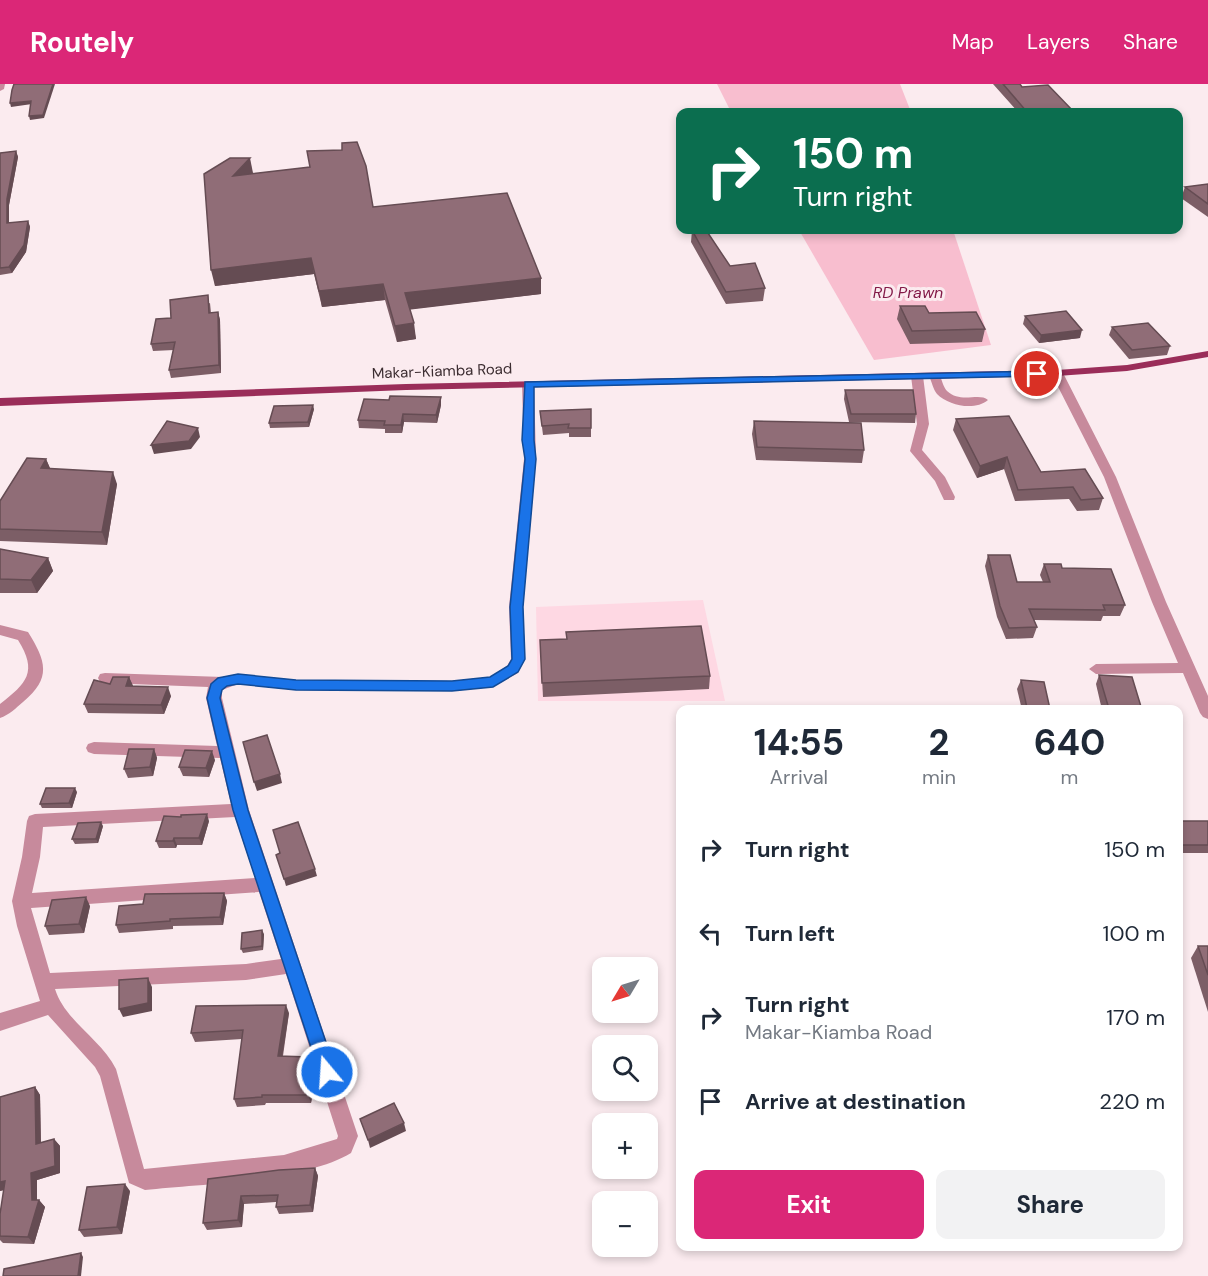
<!DOCTYPE html>
<meta charset="utf-8">
<style>
body{margin:0;font-family:"DM Sans",sans-serif;background:#f2f2f3;color:#1f2937;height:100vh;display:flex;flex-direction:column;font-size:22px;white-space:nowrap}
*{box-sizing:border-box;margin:0}
p{font-size:20px;color:#747a83}
.icon{flex:none;width:33px;height:33px;fill:none;stroke:currentColor;stroke-width:2;stroke-linecap:round;stroke-linejoin:round}
.map{position:relative;flex:1;overflow:hidden}
.panel{position:absolute;left:676px;top:621px;width:507px;height:546px;display:flex;flex-direction:column;background:#fff;border-radius:12px;box-shadow:0 3px 9px #0003}
.panel>*{flex:none}
.top-card{position:absolute;left:676px;top:24px;width:507px;height:126px;border-radius:12px;box-shadow:0 3px 9px #0003;background:#0b6e4f;color:#fff;overflow:hidden}
.needle{width:39px;rotate:232deg}
.fabs{position:absolute;left:592px;top:873px;display:grid;gap:12px}
.fabs a{display:grid;place-items:center;width:66px;height:66px;border-radius:12px;background:#fff;box-shadow:0 3px 9px #0003;font-size:30px}
.pin{position:absolute;display:grid;place-items:center;width:51px;height:51px;color:#fff;margin:-26px;border:3px solid #fff;border-radius:50%;box-shadow:0 2px 6px #0007}
.me{position:absolute;width:66px;margin:-33px;rotate:342deg;stroke-linejoin:round;filter:drop-shadow(0 0 4px #0008)}
.turn{display:flex;align-items:center;gap:21px;height:126px;padding:0 18px;font-size:27px}
.turn .icon{width:78px;height:78px;stroke-width:2.5}
.turn b{display:block;font-size:42px;line-height:51px}
.eta{display:flex;justify-content:space-evenly;align-items:center;height:102px;text-align:center}
.eta b{font-size:36px;font-weight:700;line-height:42px}
.button{display:flex;gap:12px;margin-top:auto;padding:12px 18px}
.button a{flex:1;height:69px;border-radius:12px;background:#db2777;color:#fff;font-size:24px;font-weight:700;line-height:69px;text-align:center}
.button a+a{background:#f2f2f3;color:#1f2937}
ul{padding:0;list-style:none}
li{display:flex;align-items:center;gap:18px;height:84px;padding:0 18px}
li div{flex:1}
li b{display:block;font-size:22px}
li em{font-style:normal}
header{display:flex;align-items:center;gap:36px;box-sizing:border-box;height:84px;padding:0 30px;background:#db2777;color:#fff}
header strong{font-size:28px}
nav{display:flex;gap:33px;margin-inline-start:auto;font-size:21px}
.map>svg:first-child{display:block}
</style>
<header>
<strong>Routely</strong>
<nav><a>Map</a><a>Layers</a><a>Share</a></nav>
</header>
<div class="map">
<svg width="1208" height="1192" viewBox="0 0 1208 1192">
<rect width="100%" height="100%" fill="#fbebef"/>
<!-- built -->
<path fill="#fed8e3" d="M703 516 725 617H538L536 523Z"/>
<!-- water -->
<g fill="#f8becf">
<path d="M717 0H900L911 28H731Z"/>
<path d="M799 146H953L991 261 874 276Z"/>
</g>
<g fill="none" stroke-linecap="round" stroke-linejoin="round">
<!-- street -->
<g fill="#c78a9c" fill-rule="evenodd">
<path d="M0 0H5L4 5 0 7Z"/>
<path d="M1057 286 1063 289 1116 393 1166 518 1208 612V635L1203 633 1200 629 1183 589 1096 590 1089 585 1096 580 1178 579 1152 518 1104 393 1051 289Z"/>
<path d="M917 289 923 292 929 340 922 366 945 393 955 413 954 416H944L935 397 910 367 917 340 911 292Z"/>
<path d="M935 289 939 290C942 295 943 303 947 307 961 320 979 308 988 316 975 327 949 322 937 310 933 305 932 298 929 292Z"/>
<path d="M528 297 534 300 536 375 523 523 525 575 518 589 493 603 452 607 295 606 238 600 222 606V614L249 726 358 1052 351 1069C306 1097 200 1100 145 1106L129 1099 100 992 95 983 48 931 0 947V929L40 917 17 842 12 817 22 773 27 737 29 732 35 730 231 720 220 674 94 670 88 668 86 664 88 660 94 658 217 662 206 614 208 603 105 599 100 598 98 594 100 590 105 589 223 593 238 590 295 596 452 597 490 593 507 582 511 575 509 523 524 375 522 300ZM235 733 255 794 32 809 40 773 43 743ZM259 808 281 875 246 880 50 889 31 824ZM286 890 338 1052 337 1055 284 1071 144 1085 116 985C101 955 65 937 55 905L246 896Z"/>
<path d="M0 541 28 548C46 577 52 594 23 618 16 624 9 631 0 634V620C27 599 38 588 18 556L0 551Z"/>
</g>
<!-- primary -->
<path fill="#9a2d59" fill-rule="evenodd" d="M1208 267V273L1127 287 1057 292 406 306 0 322V314L406 300 1057 286 1127 281Z"/>
</g>
<!-- wall -->
<g fill="#7c5e66">
<path d="M993 0H1020L1022 3 1074 28H1018Z"/>
<path d="M16 67 18 73 9 121V139L28 137 30 143 26 168 12 189 0 191V69Z"/>
<path d="M253 89 373 123 541 210 410 225 416 255 397 258 385 216 322 223 314 190 215 202 204 90Z"/>
<path d="M1208 100V133L1181 114 1185 103Z"/>
<path d="M692 146 730 182 765 204 763 217 726 220 691 158Z"/>
<path d="M210 219 211 229 218 228 220 236 221 289 171 294 169 286 174 266 153 267 151 260 171 234Z"/>
<path d="M900 222 929 229 985 245 982 258 910 260 897 235Z"/>
<path d="M1025 232 1080 254 1039 259 1023 240Z"/>
<path d="M1112 243 1170 262 1167 271 1129 275 1109 251Z"/>
<path d="M845 306 916 330 915 339 849 338 844 315Z"/>
<path d="M441 313V321L437 339 404 338 402 349H385V345L359 344 358 336 389 316Z"/>
<path d="M314 325 309 343 270 344 269 339Z"/>
<path d="M591 325V353H569V349L543 351 540 327Z"/>
<path d="M956 335 1041 388 1103 414 1099 426 1077 427 1069 415 1015 417 1004 385 977 394 953 346Z"/>
<path d="M754 337 864 366 862 379 756 376 752 350Z"/>
<path d="M46 375 50 384 117 400 107 461 0 457V417Z"/>
<path d="M0 465 48 474 53 487 37 509H0Z"/>
<path d="M988 471 1017 498H1043L1040 491 1044 480 1062 484 1125 521 1120 532H1103L1101 537 1034 536 1037 543 1033 554 1006 555 997 533 985 482Z"/>
<path d="M540 556 710 592 709 605 543 613Z"/>
<path d="M1099 591 1142 626H1102L1096 600Z"/>
<path d="M129 593 133 602 171 612 164 630 88 629 84 620Z"/>
<path d="M1021 596 1050 625V626H1022L1017 605Z"/>
<path d="M154 665 157 674 153 692 128 694 124 685Z"/>
<path d="M215 676 209 693 183 692 179 683Z"/>
<path d="M77 708 72 724H42L40 720Z"/>
<path d="M209 737 202 761H177L176 764H159L156 757Z"/>
<rect x="1179" y="737" width="29" height="32"/>
<path d="M103 742 98 759 75 760 72 755Z"/>
<path d="M224 809 227 817 223 841 173 842V845L119 849 116 841 143 820Z"/>
<path d="M90 822 84 849 49 851 45 842Z"/>
<path d="M264 850 263 866 243 869 241 865Z"/>
<path d="M1198 862H1208V928L1191 874Z"/>
<path d="M289 929 283 972 310 973 316 990 311 1019H266L265 1021 237 1023 234 1015 242 955 195 958 191 949Z"/>
<path d="M35 1003 40 1011 41 1059 54 1055 60 1062V1089L37 1096V1116H39L45 1123 34 1160 3 1159 0 1156V1130L4 1106 0 1107V1013Z"/>
<path d="M315 1084 318 1092 313 1128 279 1130 276 1123V1118L244 1120 242 1143 207 1146 203 1139 208 1095Z"/>
<path d="M130 1107 122 1150 84 1153 79 1146Z"/>
</g>
<!-- shaded-wall -->
<g fill="#654c53">
<path d="M53 0H55L44 34 30 36 29 32Z"/>
<path d="M31 17 32 20 11 23 10 19Z"/>
<path d="M16 67 18 73 9 121V146L7 139V115Z"/>
<path d="M250 74 253 89 237 107 233 92Z"/>
<path d="M28 137 30 143 26 168 12 189 9 183Z"/>
<path d="M311 174 314 190 215 202 211 186Z"/>
<path d="M541 194V210L407 226 405 209Z"/>
<path d="M383 200 385 216 322 223 319 207Z"/>
<path d="M218 228 220 236 221 289 219 281Z"/>
<path d="M414 239 416 255 397 258 395 242Z"/>
<path d="M1082 246 1080 254 1039 259 1041 251Z"/>
<path d="M441 313V321L437 339 436 331Z"/>
<path d="M313 321 314 325 309 343 308 338Z"/>
<path d="M403 330 404 338 402 349 401 341Z"/>
<path d="M198 344 200 353 191 365 154 370 151 361Z"/>
<path d="M1007 373 1004 385 977 394 980 382Z"/>
<path d="M46 375 51 387 41 384Z"/>
<path d="M113 388 117 400 107 461 102 448Z"/>
<path d="M48 474 53 487 37 509 31 496Z"/>
<path d="M129 593 133 602H126Z"/>
<path d="M168 603 171 612 164 630 161 621Z"/>
<path d="M154 665 157 674 153 692 150 683Z"/>
<path d="M212 667 215 676 209 693 206 684Z"/>
<path d="M280 690 282 699 257 707 254 698Z"/>
<path d="M75 704 77 708 72 724 69 719Z"/>
<path d="M207 730 209 737 202 761 199 754Z"/>
<path d="M101 738 103 742 98 759 96 755Z"/>
<path d="M174 754 177 761 176 764 173 757Z"/>
<path d="M315 785 317 792 286 802 284 795Z"/>
<path d="M224 809 227 817 223 841 220 833Z"/>
<path d="M86 813 90 822 84 849 79 840Z"/>
<path d="M262 846 264 850 263 866 262 862Z"/>
<path d="M148 894 152 903V927L123 933 119 925Z"/>
<path d="M286 921 289 929 281 980 278 972Z"/>
<path d="M313 982 316 990 311 1019 308 1011Z"/>
<path d="M35 1003 40 1011 41 1067 36 1060Z"/>
<path d="M404 1039 406 1047 370 1064 368 1056Z"/>
<path d="M54 1055 60 1062V1089L37 1096V1122L39 1116 45 1123 34 1160 28 1153 32 1116 31 1089Z"/>
<path d="M315 1084 318 1092 313 1128 310 1121Z"/>
<path d="M5 1097 11 1104 0 1107V1098Z"/>
<path d="M125 1100 130 1107 122 1150 117 1143Z"/>
<path d="M241 1112 244 1120 242 1143 238 1136Z"/>
<path d="M81 1169 83 1173 81 1192H78Z"/>
</g>
<!-- building -->
<g fill="#906d77" stroke="#654c53" stroke-width="1.5">
<path d="M14 0H53L43 31 29 32 31 17 10 19 12 6Z"/>
<path d="M1003 0H1020L1022 3 1048 1 1074 28H1032L1031 27 1027 28Z"/>
<path d="M357 58 366 82 373 123 507 109 541 194 405 209 414 239 395 242 383 200 319 207 311 174 211 186 204 90 230 74H250L233 92 310 83 307 67 342 66V59Z"/>
<path d="M16 67 7 115V139L28 137 24 161 9 183 0 184V69Z"/>
<path d="M1208 100V120L1185 103Z"/>
<path d="M692 146H706L730 182 755 179 765 204 726 208Z"/>
<path d="M208 211 209 229 218 228 219 281 169 286 175 258 151 260 156 235 171 234 170 216Z"/>
<path d="M900 222H925L929 229 976 228 985 245 912 247Z"/>
<path d="M1066 227 1082 246 1041 251 1025 232Z"/>
<path d="M1148 239 1170 262 1132 266 1112 243Z"/>
<path d="M845 306H913L916 330H851Z"/>
<path d="M390 312 441 313 436 331 403 330 401 341H384L385 337 358 336 364 315 389 316Z"/>
<path d="M313 321 308 338 269 339 274 322Z"/>
<path d="M591 325V344H568L569 340 542 342 540 327Z"/>
<path d="M1009 332 1041 388 1085 385 1103 414 1081 416 1073 403 1018 406 1007 373 980 382 956 335Z"/>
<path d="M167 337 198 344 189 357 151 361Z"/>
<path d="M754 337 861 339 864 366 757 363Z"/>
<path d="M27 374 46 375 41 384 113 388 102 448 0 445V417Z"/>
<path d="M0 465 48 474 31 496 0 495Z"/>
<path d="M988 471H1010L1017 498H1050L1044 480H1061L1062 484 1111 485 1125 521H1103L1105 526 1029 525 1037 543 1009 544 1000 522Z"/>
<path d="M701 542 710 592 542 599 540 556 567 555 566 548Z"/>
<path d="M1099 591 1132 593 1142 626 1109 625Z"/>
<path d="M113 593H129L126 602 168 603 161 621 84 620 94 596 110 600Z"/>
<path d="M1021 596 1044 598 1050 625 1027 624Z"/>
<path d="M267 651 280 690 254 698 243 658Z"/>
<path d="M129 665H154L150 683 124 685Z"/>
<path d="M185 666 212 667 206 684 179 683Z"/>
<path d="M46 704H75L69 719 40 720Z"/>
<path d="M207 730 199 754H174L173 757H156L164 732 181 733V731Z"/>
<rect x="1179" y="737" width="29" height="24"/>
<path d="M101 738 96 755H72L78 739Z"/>
<path d="M298 738 315 785 284 795 276 771 280 769 273 746Z"/>
<path d="M224 809 220 833 170 835V837L116 841 119 822 143 820 145 810Z"/>
<path d="M86 813 79 840 45 842 52 816Z"/>
<path d="M262 846V862L241 865 242 849Z"/>
<path d="M1198 862H1208V891Z"/>
<path d="M148 894V919L119 925V896Z"/>
<path d="M286 921 278 972 310 973 313 982 308 1011H262V1013L234 1015 243 946 191 949 196 922Z"/>
<path d="M35 1003 36 1060 54 1055 55 1082 31 1089 32 1116H39L28 1153 0 1152V1130L5 1097 0 1098V1013Z"/>
<path d="M394 1019 404 1039 368 1056 360 1035Z"/>
<path d="M315 1084 310 1121 276 1123 278 1111 241 1112 238 1136 203 1139 208 1095 279 1086Z"/>
<path d="M125 1100 117 1143 79 1146 87 1103Z"/>
<path d="M81 1169 78 1192H3L4 1185Z"/>
</g>
<!-- route -->
<path fill="#1a73e8" stroke="#114b97" stroke-width="1.5" d="M1037 287 1042 290 1041 292 534 303V356L536 375 523 523 525 575 518 588 493 603 452 607 296 606 238 600 227 602 222 606 220 614 248 726 336 988 333 994 327 996 321 994 233 726 207 614 211 600 218 594 238 590 296 596 452 597 490 593 508 582 512 575 510 523 525 375 522 356 525 298Z"/>
<g text-anchor="middle" dominant-baseline="central" stroke-width="6" stroke-linejoin="round" paint-order="stroke">
<!-- far-street labels -->
<g font-size="15" fill="#3c2d31" stroke="#fbebef">
<text transform="translate(442 287) rotate(-2)">Makar-Kiamba Road</text>
</g>
<!-- far-water labels -->
<g font-size="16" font-style="italic" fill="#831a48" stroke="#fbebef">
<text x="908" y="208">RD Prawn</text>
</g>
</g>
</svg>
<div class="fabs">
<a><svg class="needle" viewBox="-14 -14 28 28"><path d="M0-13l5 13h-10z" fill="#e53935"/><path d="M0 13l5-13h-10z" fill="#747a83"/></svg></a>
<a><svg class="icon" aria-label="search" viewBox="0 0 24 24"><circle cx="10" cy="10" r="6"/><path d="M15 15l6 6"/></svg></a>
<a>+</a>
<a>−</a>
</div>
<div class="pin" style="left:1037px;top:290px;background:#d93025"><svg class="icon" aria-label="arrive" viewBox="0 0 24 24"><path d="M6 21V4h12l-3 4 3 4H6"/></svg></div>
<svg class="me" style="left:327px;top:988px" viewBox="-20 -20 40 40"><circle r="17" fill="#1a73e8" stroke="#fff" stroke-width="3"/><path d="M0-11L8 9 0 5-8 9z" fill="#fff"/></svg>
<div class="top-card">
<div class="turn"><svg class="icon" aria-label="right" viewBox="0 0 24 24"><path d="M7 20v-9h11M14 6l5 5-5 5"/></svg><div><b>150 m</b>Turn right</div></div>
</div>
<section class="panel">
<div class="eta">
<div><b>14:55</b><p>Arrival</p></div>
<div><b>2</b><p>min</p></div>
<div><b>640</b><p>m</p></div>
</div>
<ul>
<li><svg class="icon" aria-label="right" viewBox="0 0 24 24"><path d="M7 20v-9h11M14 6l5 5-5 5"/></svg><div><b>Turn right</b></div><em>150 m</em></li>
<li><svg class="icon" aria-label="left" viewBox="0 0 24 24"><path d="M17 20v-9H6M10 6l-5 5 5 5"/></svg><div><b>Turn left</b></div><em>100 m</em></li>
<li><svg class="icon" aria-label="right" viewBox="0 0 24 24"><path d="M7 20v-9h11M14 6l5 5-5 5"/></svg><div><b>Turn right</b><p>Makar-Kiamba Road</p></div><em>170 m</em></li>
<li><svg class="icon" aria-label="arrive" viewBox="0 0 24 24"><path d="M6 21V4h12l-3 4 3 4H6"/></svg><div><b>Arrive at destination</b></div><em>220 m</em></li>
</ul>
<div class="button"><a>Exit</a><a>Share</a></div>
</section>
</div>
